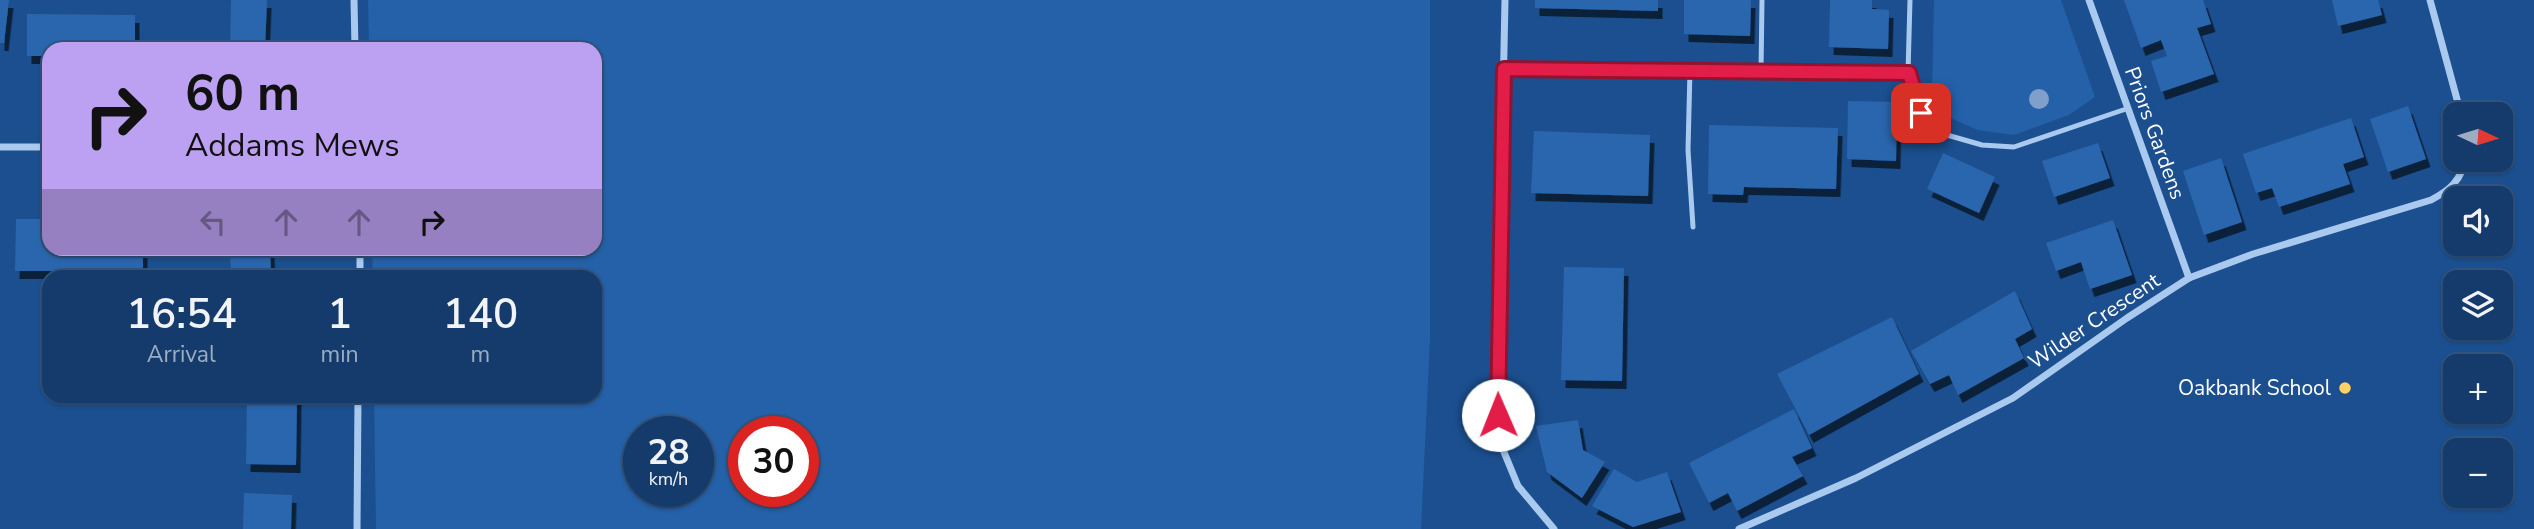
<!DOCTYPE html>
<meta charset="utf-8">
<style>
body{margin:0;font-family:"Nunito Sans",sans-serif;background:#214673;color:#f1f3f6;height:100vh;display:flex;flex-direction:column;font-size:26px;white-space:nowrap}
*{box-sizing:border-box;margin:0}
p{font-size:23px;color:#9dadc1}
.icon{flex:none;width:38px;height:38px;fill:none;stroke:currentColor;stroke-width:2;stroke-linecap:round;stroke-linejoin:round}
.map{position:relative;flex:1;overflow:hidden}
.sheet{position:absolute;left:42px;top:270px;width:560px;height:133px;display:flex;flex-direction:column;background:#143b6b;border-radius:21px;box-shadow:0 2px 5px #0004,0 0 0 2px #33557e}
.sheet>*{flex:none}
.top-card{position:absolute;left:42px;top:42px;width:560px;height:214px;border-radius:21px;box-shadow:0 2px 5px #0004,0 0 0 2px #33557e;background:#bca0f2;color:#111;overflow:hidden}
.needle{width:46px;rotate:94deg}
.controls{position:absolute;left:2443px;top:102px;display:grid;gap:14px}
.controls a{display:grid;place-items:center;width:70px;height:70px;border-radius:14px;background:#143b6b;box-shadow:0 2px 5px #0004,0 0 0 2px #33557e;font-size:35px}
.speed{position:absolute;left:623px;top:416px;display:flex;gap:14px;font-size:35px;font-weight:700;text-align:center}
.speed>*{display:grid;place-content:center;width:91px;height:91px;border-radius:50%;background:#143b6b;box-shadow:0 2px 5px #0004,0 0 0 2px #33557e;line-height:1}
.speed small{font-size:18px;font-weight:400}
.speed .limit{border:10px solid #d22;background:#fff;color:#111}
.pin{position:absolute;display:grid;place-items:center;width:60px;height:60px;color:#fff;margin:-30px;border-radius:14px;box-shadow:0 4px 10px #0006}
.me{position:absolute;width:77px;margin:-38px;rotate:359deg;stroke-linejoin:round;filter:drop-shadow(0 0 5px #0008)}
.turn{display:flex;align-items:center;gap:24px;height:147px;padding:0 28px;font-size:32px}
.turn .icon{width:91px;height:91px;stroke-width:2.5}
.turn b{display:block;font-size:49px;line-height:60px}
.lanes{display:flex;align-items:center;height:66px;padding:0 28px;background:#0003;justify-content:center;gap:35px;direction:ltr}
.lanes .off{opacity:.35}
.eta{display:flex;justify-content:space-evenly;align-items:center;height:119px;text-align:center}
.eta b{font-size:42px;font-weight:600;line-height:49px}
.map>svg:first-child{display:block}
</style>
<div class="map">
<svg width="2534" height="529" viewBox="0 0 2534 529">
<defs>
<filter id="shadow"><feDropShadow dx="4.5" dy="8" stdDeviation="0" flood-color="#0009"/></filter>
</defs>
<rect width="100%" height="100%" fill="#1b4f8f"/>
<!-- green -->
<g fill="#2461a8" fill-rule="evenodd">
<path d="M368 0H1430V339L1421 529H376L374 396H595V276H373L372 249 595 248V49H369ZM639 432H698V492H639ZM744 432H803V492H744Z"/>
<path d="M1934 0H2061L2095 97 2069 115 2014 135 1978 130 1948 117 1939 108 1932 94Z"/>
</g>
<!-- building -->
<g fill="#2a66ad" filter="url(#shadow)">
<path d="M0 0H9L4 43H0Z"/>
<path d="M231 0H267L265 49H230Z"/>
<path d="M1535 0H1658V11L1535 8Z"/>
<path d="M1684 0H1751L1750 36 1684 34Z"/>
<path d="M1830 0H1872V9L1889 10 1888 49 1829 47Z"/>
<path d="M2124 0H2203L2211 24 2197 28 2214 74 2161 92 2151 61 2167 56 2161 40 2141 48Z"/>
<path d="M2332 0H2378L2382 15 2338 26Z"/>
<path d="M27 14 135 15V49H49V56H27Z"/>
<path d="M1848 101 1897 102 1896 161 1847 159Z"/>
<path d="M2408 106 2426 159 2388 172 2370 119Z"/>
<path d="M2351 118 2364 157 2343 164 2350 184 2279 207 2272 188 2256 193 2243 154Z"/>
<path d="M1709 125 1838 128 1836 189 1744 187 1743 195 1708 194Z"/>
<path d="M1534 131 1650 135 1648 196 1531 193Z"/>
<path d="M2098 143 2110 178 2054 197 2042 161Z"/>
<path d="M1943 153 1995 177 1979 213 1927 189Z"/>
<path d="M2221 158 2242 222 2204 235 2183 171Z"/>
<path d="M16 219H49V248H143V271H15Z"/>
<path d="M2113 220 2132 275 2090 289 2081 262 2056 271 2046 243Z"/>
<path d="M230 248H270L271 276H231Z"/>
<path d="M1564 267 1624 268 1622 381 1561 380Z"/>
<path d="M2015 291 2032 329 2015 339 2024 358 1958 395 1949 375 1930 384 1911 351Z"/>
<path d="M1892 317 1919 374 1809 435 1777 374Z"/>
<path d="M247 396H297L296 465 246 464Z"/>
<path d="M1794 409 1812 448 1792 457 1803 476 1737 511 1728 493 1709 503 1689 463Z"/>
<path d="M1578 420 1583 450 1605 462 1582 498 1547 472 1536 426Z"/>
<path d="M1614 469 1637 482 1667 472 1681 512 1633 527 1592 506Z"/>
<path d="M244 493 292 495 291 529H243Z"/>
</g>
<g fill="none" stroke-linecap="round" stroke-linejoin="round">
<!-- lane -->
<g stroke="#a9c9ee" stroke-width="5">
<path d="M1910 0 1908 73 1921 113 1947 135 1982 145 2014 147 2126 109"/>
<path d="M1690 70 1688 150 1693 227"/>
<path d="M1761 72 1762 0"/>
</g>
<!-- street -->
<g stroke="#a9c9ee" stroke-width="7">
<path d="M354 0 355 49"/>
<path d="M1505 0 1497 390 1499 440 1518 486 1554 529"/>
<path d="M2089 0 2189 278"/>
<path d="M2430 0 2461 114"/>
<path d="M1504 69 1908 73"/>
<path d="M0 147H49"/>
<path d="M360 276V248"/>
<path d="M357 529 358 396"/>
<path d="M1739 529 1856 478 2013 398 2127 318 2189 278 2253 254 2431 200C2448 191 2463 180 2464 159"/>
</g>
</g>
<!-- trees -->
<circle fill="#7ea0ca" cx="2039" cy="99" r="10"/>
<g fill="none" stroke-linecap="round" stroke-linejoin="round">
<defs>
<path id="route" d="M1498 415 1504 69 1909 73 1921 113"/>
</defs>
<!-- route casing -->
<use href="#route" stroke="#92132f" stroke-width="18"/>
<!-- route -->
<use href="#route" stroke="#e11d48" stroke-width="12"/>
</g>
<!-- markers -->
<circle fill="#ffd166" stroke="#1b4f8f" stroke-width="2.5" cx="2345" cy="388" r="7"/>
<g text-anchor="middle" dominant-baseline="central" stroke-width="7" stroke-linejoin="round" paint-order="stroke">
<!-- street labels -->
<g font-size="21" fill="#fff" stroke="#1b4f8f">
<text transform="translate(2155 133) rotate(70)">Priors Gardens</text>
<text transform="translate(2094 321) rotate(-34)">Wilder Crescent</text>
</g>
<!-- poi labels -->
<g font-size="21" fill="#fff" stroke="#1b4f8f" text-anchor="end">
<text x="2331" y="388">Oakbank School</text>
</g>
</g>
</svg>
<div class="controls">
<a><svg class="needle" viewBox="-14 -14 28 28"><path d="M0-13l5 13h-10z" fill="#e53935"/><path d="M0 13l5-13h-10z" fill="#9dadc1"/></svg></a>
<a><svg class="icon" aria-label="sound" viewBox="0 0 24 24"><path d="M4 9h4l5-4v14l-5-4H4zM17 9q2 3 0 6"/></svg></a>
<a><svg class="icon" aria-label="layers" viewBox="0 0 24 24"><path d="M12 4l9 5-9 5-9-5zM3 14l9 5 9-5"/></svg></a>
<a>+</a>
<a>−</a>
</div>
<div class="speed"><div>28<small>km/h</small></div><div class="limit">30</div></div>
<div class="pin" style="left:1921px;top:113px;background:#d93025"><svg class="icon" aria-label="arrive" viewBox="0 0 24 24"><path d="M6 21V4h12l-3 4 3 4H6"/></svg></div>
<svg class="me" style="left:1498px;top:415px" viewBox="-20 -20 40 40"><circle r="19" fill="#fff"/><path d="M0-13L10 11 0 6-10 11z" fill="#e11d48"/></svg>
<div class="top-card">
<div class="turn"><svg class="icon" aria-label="right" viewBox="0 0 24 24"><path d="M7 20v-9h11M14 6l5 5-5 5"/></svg><div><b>60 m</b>Addams Mews</div></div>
<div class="lanes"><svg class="icon off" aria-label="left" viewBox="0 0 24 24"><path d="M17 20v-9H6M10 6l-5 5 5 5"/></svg><svg class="icon off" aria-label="ahead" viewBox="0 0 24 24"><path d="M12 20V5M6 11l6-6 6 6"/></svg><svg class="icon off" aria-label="ahead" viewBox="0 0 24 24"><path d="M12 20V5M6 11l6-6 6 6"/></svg><svg class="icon" aria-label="right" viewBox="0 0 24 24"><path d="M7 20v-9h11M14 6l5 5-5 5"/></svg></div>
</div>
<section class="sheet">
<div class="eta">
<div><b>16:54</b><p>Arrival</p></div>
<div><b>1</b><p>min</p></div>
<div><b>140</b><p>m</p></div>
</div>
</section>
</div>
